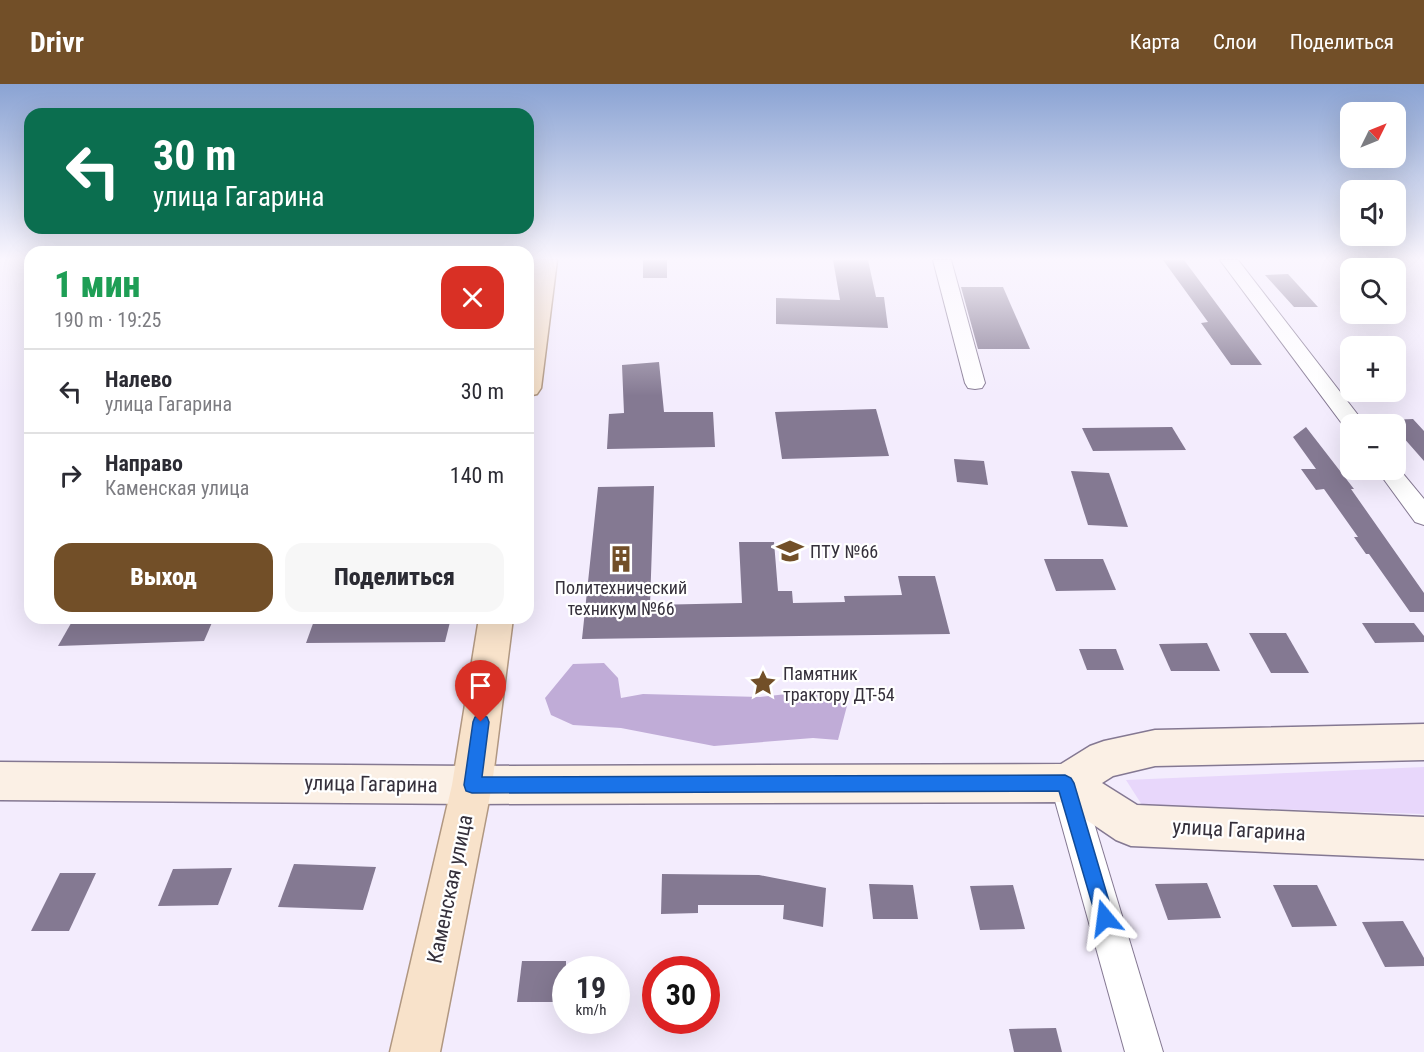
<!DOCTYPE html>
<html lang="ru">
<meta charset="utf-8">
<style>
body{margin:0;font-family:"Roboto Condensed",sans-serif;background:#f7f7f7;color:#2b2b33;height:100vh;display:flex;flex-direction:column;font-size:22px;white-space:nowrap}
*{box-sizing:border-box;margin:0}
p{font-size:20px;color:#7c7c81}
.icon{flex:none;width:33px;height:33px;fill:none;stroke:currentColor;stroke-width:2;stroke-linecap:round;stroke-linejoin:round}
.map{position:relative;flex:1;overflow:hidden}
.sheet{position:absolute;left:24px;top:162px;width:510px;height:378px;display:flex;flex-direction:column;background:#fff;border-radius:18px;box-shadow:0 6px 24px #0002}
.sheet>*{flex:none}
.hud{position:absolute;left:24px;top:24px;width:510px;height:126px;border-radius:18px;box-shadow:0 6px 24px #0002;background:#0b6e4f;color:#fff;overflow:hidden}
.needle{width:39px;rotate:47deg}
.buttons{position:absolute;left:1340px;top:18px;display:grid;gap:12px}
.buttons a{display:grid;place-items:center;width:66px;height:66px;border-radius:12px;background:#fff;box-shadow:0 6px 24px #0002;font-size:30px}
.speed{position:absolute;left:552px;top:872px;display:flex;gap:12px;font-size:30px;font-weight:700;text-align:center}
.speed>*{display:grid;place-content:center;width:78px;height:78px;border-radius:50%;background:#fff;box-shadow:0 6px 24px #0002;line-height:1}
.speed small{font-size:15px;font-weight:400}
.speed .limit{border:9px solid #d22;background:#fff;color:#111}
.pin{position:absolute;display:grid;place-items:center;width:51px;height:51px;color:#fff;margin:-62px -26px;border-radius:50% 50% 50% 0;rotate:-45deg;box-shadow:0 0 6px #0007}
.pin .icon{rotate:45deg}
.me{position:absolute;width:66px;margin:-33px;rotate:344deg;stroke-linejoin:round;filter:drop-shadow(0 0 4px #0008)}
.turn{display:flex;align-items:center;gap:21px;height:126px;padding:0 30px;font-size:27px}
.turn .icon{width:78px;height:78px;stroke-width:2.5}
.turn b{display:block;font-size:42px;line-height:51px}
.round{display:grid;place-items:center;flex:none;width:63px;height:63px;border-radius:18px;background:#f7f7f7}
.headline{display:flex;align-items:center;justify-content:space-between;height:102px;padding:0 30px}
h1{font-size:36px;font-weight:800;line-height:45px;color:#1e9e55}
.primary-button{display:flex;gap:12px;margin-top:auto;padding:12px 30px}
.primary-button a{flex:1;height:69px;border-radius:18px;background:#724f28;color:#fff;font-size:24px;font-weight:800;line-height:69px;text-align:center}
.primary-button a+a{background:#f7f7f7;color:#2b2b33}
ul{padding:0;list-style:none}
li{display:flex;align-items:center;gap:18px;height:84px;padding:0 30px;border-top:2px solid #e1e1e2}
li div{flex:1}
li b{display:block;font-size:22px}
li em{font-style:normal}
header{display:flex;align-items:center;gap:36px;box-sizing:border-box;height:84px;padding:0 30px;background:#724f28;color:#fff}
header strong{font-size:28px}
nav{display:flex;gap:33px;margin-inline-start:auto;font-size:21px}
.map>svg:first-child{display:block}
</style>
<header>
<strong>Drivr</strong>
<nav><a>Карта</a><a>Слои</a><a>Поделиться</a></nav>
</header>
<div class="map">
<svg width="1424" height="968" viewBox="0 0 1424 968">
<rect width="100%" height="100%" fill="#f3ecfd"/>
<!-- green -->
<path fill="#e8d7fb" d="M1424 683V730L1142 721 1126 696Z"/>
<!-- forest -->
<path fill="#c0acd7" d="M604 579 618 594 621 614 643 610 760 613 805 608 848 618 838 656 813 654 714 662 621 644 573 641 551 631 545 614 573 580Z"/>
<!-- building -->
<g fill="#847992">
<rect x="643" y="176" width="24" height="18"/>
<path d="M833 176H868L876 213H884L888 244 776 240V214L840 216Z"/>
<path d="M1163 176H1184L1262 281H1231L1201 239 1208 238Z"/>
<path d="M1288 190 1318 223H1294L1265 191Z"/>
<path d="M961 203H1003L1030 265H978Z"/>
<path d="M659 278 664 328H713L715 363 607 365 609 330 624 329 622 281Z"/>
<path d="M876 325 889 372 782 375 775 328Z"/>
<path d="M1413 335 1424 347V377L1395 344V340L1388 336Z"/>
<path d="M1172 343 1186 366 1093 367 1082 344Z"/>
<path d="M1306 343 1354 405H1351L1424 509V528H1410L1369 470H1366L1354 453H1358L1324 405 1316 406 1301 385H1316L1293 353Z"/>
<path d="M954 375 984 377 988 401 957 398Z"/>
<path d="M1071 387 1109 389 1128 443 1088 441Z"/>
<path d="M654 402 650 521 742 519 739 458H774L778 507H792L793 519 845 518 844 512 902 511 898 492H935L950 550 582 555 598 403Z"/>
<path d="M1044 475H1103L1116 506 1056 507Z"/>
<path d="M74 534H214L204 557 58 562Z"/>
<path d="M315 534H451L445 558 306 559Z"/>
<path d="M1362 539H1414L1424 552V558L1375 559Z"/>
<path d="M1249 549H1286L1309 589H1271Z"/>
<path d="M1207 559 1220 587H1171L1159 560Z"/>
<path d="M1079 565H1116L1124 586H1087Z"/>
<path d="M294 780 376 783 363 826 278 823Z"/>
<path d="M232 784 218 821 158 822 173 785Z"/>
<path d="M60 789H96L69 847H31Z"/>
<path d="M662 790 759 791 826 804 823 843 783 835 784 821H698V829L661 830Z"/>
<path d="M1207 799 1221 834 1168 836 1155 800Z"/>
<path d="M869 800 913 801 918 835H873Z"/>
<path d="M1013 801 1025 845 980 846 970 802Z"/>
<path d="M1273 801H1317L1337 842 1292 843Z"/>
<path d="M1403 837 1424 874V882L1385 883 1362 838Z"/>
<path d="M522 877H566V918H517Z"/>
<path d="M1056 944 1062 968H1014L1009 945Z"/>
</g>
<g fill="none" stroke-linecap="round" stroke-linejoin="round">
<defs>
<g id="street">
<path d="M933 176H951L985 299 982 304 975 305 968 304 965 299Z"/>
<path d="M1220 176H1238L1365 340H1350V346L1346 345Z"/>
<path d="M1395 380 1424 415V441L1415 438 1377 386H1395Z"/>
<path d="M1066 684 1077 689 1082 699 1163 968H1125L1050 699 1055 689Z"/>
</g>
<path id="secondary" d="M1424 640V676L1155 682 1113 692 1102 699 1137 721 1424 733V775L1131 762 1116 756 1060 718 472 720 0 716V678L472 682 1061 680 1090 662 1104 657 1155 646Z"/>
<g id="primary">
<path d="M535 176H557L541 304 537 310 528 312V219Z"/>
<path d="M479 534H513L492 701 440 968H390L452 701Z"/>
</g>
</defs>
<!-- street casing -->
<use href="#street" stroke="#847892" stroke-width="2"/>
<!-- secondary casing -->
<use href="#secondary" stroke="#847892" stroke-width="3"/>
<!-- primary casing -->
<use href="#primary" stroke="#b09781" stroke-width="3"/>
<!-- street -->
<use href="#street" fill="#fff" fill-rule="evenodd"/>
<!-- secondary -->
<use href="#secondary" fill="#fbf0e5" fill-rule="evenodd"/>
<!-- primary -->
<use href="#primary" fill="#f8e2ca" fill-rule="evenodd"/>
</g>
<!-- sky -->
<linearGradient id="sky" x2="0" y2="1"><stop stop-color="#8aa3d3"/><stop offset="0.56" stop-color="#faf6fe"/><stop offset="1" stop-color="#faf6fe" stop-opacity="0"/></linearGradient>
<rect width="1424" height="312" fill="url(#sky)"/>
<!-- route -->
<path fill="#1a73e8" stroke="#114b97" stroke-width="1.5" d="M481 631 487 633 489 638 482 693 1065 691 1071 694 1074 699 1114 834 1111 840 1105 843 1098 840 1059 707 472 709 466 707 464 701 473 638 475 633Z"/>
<!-- icons -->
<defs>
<symbol id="university-bare" viewBox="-9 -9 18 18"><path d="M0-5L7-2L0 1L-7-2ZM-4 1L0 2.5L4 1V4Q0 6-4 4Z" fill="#724f28" stroke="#fff" stroke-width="2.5" paint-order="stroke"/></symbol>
<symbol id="building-bare" viewBox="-9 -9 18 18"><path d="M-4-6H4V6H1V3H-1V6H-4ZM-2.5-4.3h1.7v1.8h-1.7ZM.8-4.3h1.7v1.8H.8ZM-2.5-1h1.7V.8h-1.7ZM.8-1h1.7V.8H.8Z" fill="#724f28" stroke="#fff" stroke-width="2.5" paint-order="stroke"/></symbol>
<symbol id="sight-bare" viewBox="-9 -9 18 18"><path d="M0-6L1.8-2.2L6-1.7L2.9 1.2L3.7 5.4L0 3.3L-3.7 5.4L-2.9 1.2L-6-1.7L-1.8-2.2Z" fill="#724f28" stroke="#fff" stroke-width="2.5" paint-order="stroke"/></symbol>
</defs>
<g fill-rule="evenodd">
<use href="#university-bare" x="771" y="448" width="38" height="38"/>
<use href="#building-bare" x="602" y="456" width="38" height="38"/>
<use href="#sight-bare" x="744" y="580" width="38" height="38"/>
</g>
<g text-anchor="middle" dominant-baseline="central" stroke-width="4.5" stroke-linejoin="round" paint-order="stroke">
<!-- poi labels -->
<g font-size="18" fill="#35303b" stroke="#fff" text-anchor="start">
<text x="810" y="467">ПТУ №66</text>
<text x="621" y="503" text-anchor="middle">Политехнический<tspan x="621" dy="21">техникум №66</tspan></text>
<text x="783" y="589">Памятник<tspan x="783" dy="21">трактору ДТ-54</tspan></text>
</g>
<!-- near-street labels -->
<g font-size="21" fill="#35303b" stroke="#fff">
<text transform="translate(371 700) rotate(1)">улица Гагарина</text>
<text transform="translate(1239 746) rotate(3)">улица Гагарина</text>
<text transform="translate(450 805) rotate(-78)">Каменская улица</text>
</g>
</g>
</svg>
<div class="buttons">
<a><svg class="needle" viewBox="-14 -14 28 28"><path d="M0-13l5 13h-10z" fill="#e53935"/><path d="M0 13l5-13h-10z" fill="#7c7c81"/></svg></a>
<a><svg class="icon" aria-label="sound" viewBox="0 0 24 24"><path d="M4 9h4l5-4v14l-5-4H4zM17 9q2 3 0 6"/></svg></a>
<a><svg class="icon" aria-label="search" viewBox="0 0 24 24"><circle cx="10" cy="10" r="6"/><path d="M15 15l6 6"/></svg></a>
<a>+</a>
<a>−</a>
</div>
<div class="speed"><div>19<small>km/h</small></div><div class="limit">30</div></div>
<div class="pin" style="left:481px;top:638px;background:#d93025"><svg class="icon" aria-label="arrive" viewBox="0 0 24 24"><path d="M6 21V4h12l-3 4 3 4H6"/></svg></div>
<svg class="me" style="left:1105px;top:834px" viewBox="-20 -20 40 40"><path d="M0-17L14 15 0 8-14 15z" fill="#1a73e8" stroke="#fff" stroke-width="4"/></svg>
<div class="hud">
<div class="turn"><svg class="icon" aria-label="left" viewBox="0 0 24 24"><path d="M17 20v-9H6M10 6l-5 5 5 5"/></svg><div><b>30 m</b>улица Гагарина</div></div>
</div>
<section class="sheet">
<div class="headline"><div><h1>1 мин</h1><p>190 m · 19:25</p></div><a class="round" style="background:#d93025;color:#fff"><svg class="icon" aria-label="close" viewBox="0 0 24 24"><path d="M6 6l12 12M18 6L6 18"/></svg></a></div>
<ul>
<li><svg class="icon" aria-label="left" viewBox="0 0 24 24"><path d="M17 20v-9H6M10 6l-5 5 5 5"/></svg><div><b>Налево</b><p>улица Гагарина</p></div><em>30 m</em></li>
<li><svg class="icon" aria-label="right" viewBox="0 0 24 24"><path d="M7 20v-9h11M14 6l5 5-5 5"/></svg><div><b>Направо</b><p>Каменская улица</p></div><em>140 m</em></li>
</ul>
<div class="primary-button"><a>Выход</a><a>Поделиться</a></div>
</section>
</div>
